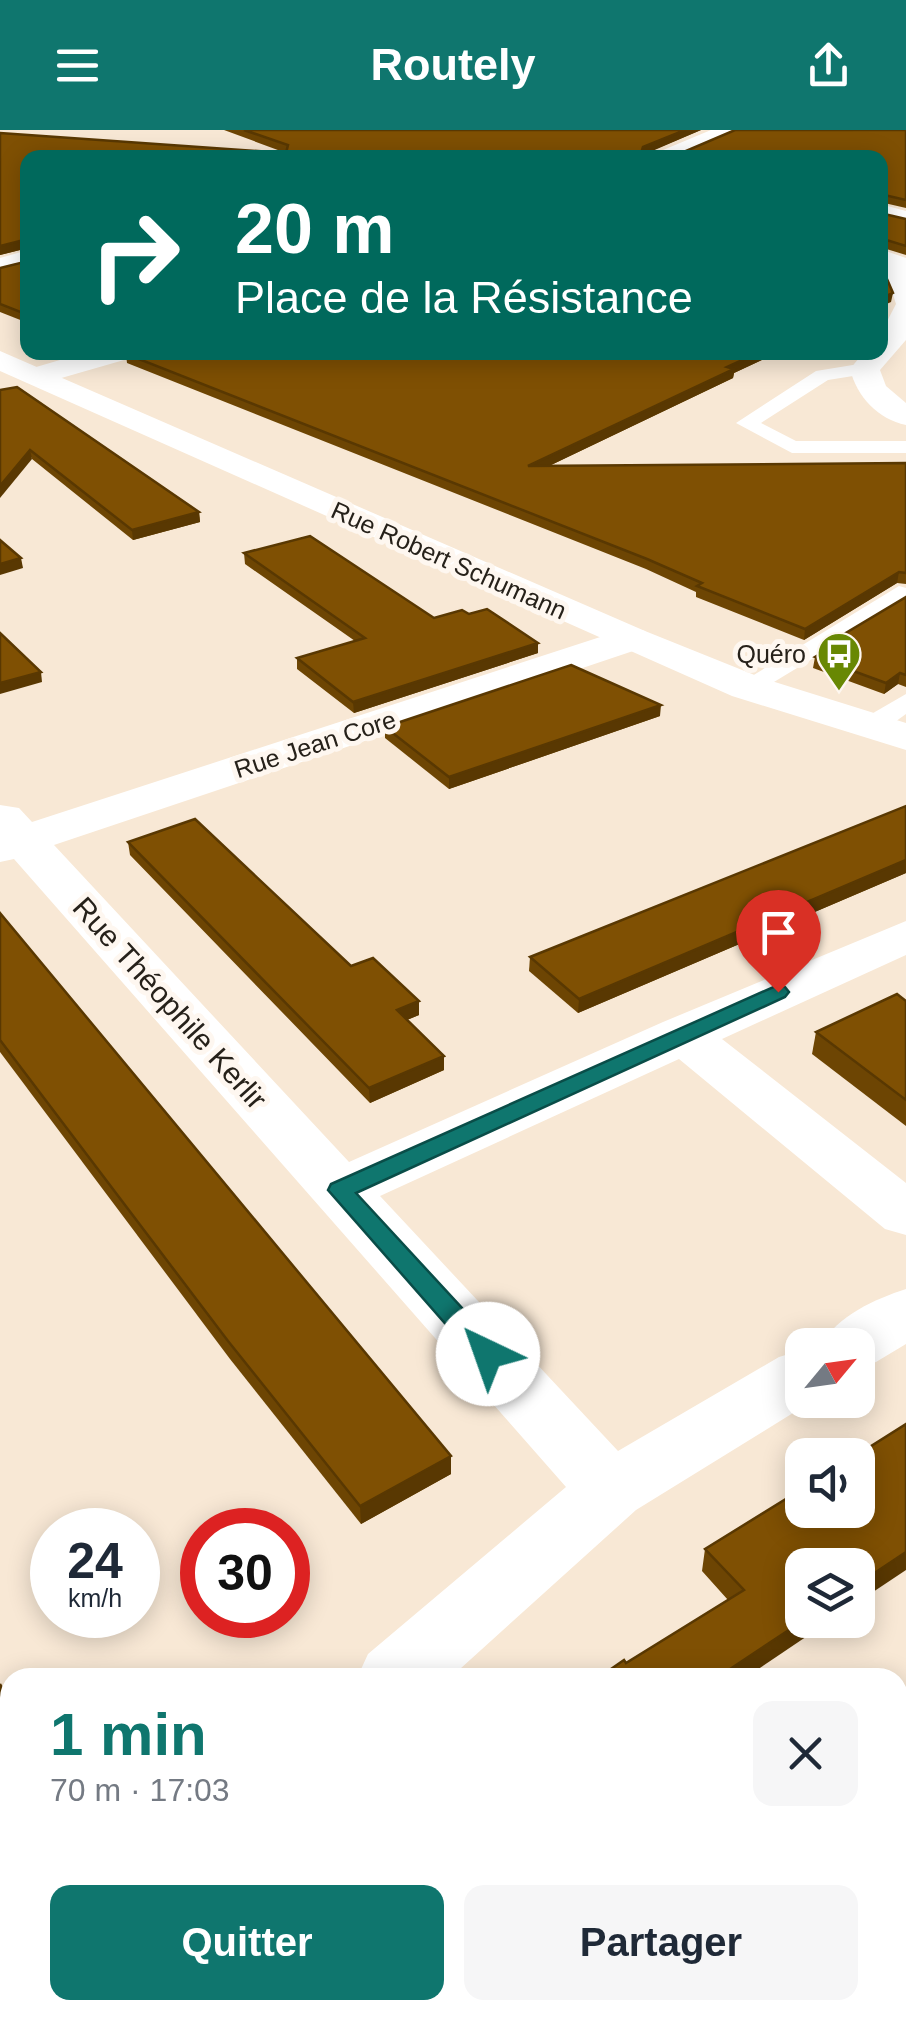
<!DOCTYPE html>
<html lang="fr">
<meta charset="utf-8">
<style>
body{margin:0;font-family:Helvetica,sans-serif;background:#f6f6f7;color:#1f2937;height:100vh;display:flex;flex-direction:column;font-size:38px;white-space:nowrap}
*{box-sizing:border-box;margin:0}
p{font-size:32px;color:#747a83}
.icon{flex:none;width:55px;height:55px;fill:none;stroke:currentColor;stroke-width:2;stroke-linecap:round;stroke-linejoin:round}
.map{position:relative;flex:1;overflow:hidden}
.details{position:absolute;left:0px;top:1538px;width:908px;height:352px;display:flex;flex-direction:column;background:#fff;border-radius:30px 30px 0 0;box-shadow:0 5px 25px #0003}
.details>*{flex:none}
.hud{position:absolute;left:20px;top:20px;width:868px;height:210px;border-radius:20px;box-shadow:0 5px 25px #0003;background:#00695c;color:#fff;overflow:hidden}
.needle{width:65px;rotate:61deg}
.controls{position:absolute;left:785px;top:1198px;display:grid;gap:20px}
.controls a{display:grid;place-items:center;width:90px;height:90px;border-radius:20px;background:#fff;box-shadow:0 5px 25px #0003;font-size:50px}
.speed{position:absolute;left:30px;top:1378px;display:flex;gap:20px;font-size:50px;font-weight:700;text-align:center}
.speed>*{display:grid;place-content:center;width:130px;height:130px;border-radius:50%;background:#fff;box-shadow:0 5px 25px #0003;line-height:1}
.speed small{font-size:25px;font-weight:400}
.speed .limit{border:15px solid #d22;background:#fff;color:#111}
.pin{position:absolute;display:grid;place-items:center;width:85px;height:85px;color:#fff;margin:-102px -42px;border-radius:50% 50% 50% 0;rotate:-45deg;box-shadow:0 0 10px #0007}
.pin .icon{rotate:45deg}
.me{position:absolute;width:110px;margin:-55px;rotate:318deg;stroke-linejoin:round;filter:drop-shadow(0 0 8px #0008)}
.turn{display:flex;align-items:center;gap:35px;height:210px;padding:0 50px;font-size:45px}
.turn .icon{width:130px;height:130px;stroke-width:2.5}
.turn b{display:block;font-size:70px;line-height:85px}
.round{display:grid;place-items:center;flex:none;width:105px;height:105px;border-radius:20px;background:#f6f6f7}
.head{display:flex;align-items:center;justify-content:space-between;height:170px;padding:0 50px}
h1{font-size:60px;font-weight:600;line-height:75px;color:#0f766e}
.cta{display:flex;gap:20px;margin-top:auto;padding:20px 50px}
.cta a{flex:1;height:115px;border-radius:20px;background:#0f766e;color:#fff;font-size:40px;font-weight:600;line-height:115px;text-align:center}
.cta a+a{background:#f6f6f7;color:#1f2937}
header{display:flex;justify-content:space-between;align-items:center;height:130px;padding:0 50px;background:#0f766e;color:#fff;font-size:45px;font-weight:600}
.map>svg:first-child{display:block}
</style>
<header><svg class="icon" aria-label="menu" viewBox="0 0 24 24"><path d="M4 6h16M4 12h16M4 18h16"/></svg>Routely<svg class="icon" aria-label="share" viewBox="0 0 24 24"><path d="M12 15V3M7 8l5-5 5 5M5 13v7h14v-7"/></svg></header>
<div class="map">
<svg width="906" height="1889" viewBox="0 0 906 1889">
<rect width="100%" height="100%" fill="#f8e8d5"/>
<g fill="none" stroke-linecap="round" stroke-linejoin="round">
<!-- service -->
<g fill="#fff" fill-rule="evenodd">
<path d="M865 233 872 235V243L828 250 761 293 796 311H906V323H792L736 293 816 241Z"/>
<path d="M899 456 906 458V472L756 563 747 565 734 557Z"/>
<path d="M906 564V584L881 602H861L857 596 861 590Z"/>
</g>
<!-- minor -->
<g fill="#fff" fill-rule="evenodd">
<path d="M711 0H741L677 28H644Z"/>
<path d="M880 74 906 81V95L880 88Z"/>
<path d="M880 119 906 128V210L880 240 886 256 906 273V295C878 289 857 267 850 239L864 222H880V205L896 174 884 137 880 135Z"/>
<path d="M28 120V136L0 144V128Z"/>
<path d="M87 222H135L131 228 37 255 26 252 22 246 26 240Z"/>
<path d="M631 497 645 501 651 509 645 517 54 715 349 1032 663 892 906 791V825L722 909 906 1053V1105L885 1099 679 929 380 1066 618 1321 779 1227 802 1220V1270H814L636 1380 450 1548H357L368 1524 566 1357 14 729 0 732V675L19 678 32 692Z"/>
<path d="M906 1159V1214L876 1232 858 1238V1215H821C837 1186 875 1169 906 1159Z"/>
<path d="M10 1836V1880H54L51 1889H0V1840Z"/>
</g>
<!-- tertiary -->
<path fill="#fff" fill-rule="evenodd" d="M0 221 645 501 762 548 906 593V620L732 566 0 241Z"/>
</g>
<!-- wall -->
<g fill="#6d4503">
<path d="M224 0H701L646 23 679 24 735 0H906V78L880 72V28H28V118L0 125V3L286 23Z"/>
<path d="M880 83 906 89V125L880 117Z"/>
<path d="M28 131V193L0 182V138Z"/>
<path d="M498 222H779L734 243 733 248 549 336 906 333V454L897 453 804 510 696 467V462L646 439 127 233 126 224 484 227Z"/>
<path d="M0 260 199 382 200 392 133 410 32 329Z"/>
<path d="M244 423 434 488 469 484 538 513V523L354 583 297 539V528L355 511 245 434Z"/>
<path d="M906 467V557L898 554 884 564 813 538 815 527 833 516 834 510Z"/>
<path d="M660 586 449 659 385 608V597Z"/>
<path d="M906 676V743L578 883 529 841 530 827Z"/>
<path d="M128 712 351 836 419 871V885L407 890 444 940 370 973 130 725Z"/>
<path d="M0 783 451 1344 361 1394 230 1229 0 922Z"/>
<path d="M906 871V996L812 924 816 902Z"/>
<path d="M802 1359 745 1548 626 1533 728 1470 702 1441 705 1419Z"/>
</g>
<!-- shaded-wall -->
<g fill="#593802">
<path d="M685 0H701L643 25 641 23 643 17Z"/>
<path d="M28 109V118L0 125V116Z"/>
<path d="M893 163 891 172 880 177V169Z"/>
<path d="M760 222H779L734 243 733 248 528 346V336Z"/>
<path d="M30 320 32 329 0 368V356Z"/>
<path d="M199 382 200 392 133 410 132 400Z"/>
<path d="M21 428 23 438 0 445V434Z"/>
<path d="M899 442 897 453 804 510 805 499Z"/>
<path d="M538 513V523L354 583 353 572Z"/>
<path d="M41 542 42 552 0 564V553Z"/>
<path d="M900 543 898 554 884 564 886 553Z"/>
<path d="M661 575 660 586 449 659V647Z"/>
<path d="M906 730V743L578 883 579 869Z"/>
<path d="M419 871V885L397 894V880Z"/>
<path d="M444 926V940L370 973 369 958Z"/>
<path d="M451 1326V1344L361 1394 360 1376Z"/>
<path d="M906 1422V1440L858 1472V1454Z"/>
<path d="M804 1490H831L745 1548H721V1545Z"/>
<path d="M10 1674V1700L0 1706V1680Z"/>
</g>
<!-- building -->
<g fill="#7f5003" stroke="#593802" stroke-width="2.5">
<path d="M244 0H685L643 17 641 23 679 24 735 0H906V70L880 64V28H28V109L0 116V3L286 23 288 15Z"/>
<path d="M880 83 906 89V116L880 108Z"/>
<path d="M28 131V185L0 174V138Z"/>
<path d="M880 133 893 163 880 169Z"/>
<path d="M129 222H470L484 227 498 222H760L727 237 734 239 528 336 906 333V443L899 442 805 499 697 456 702 453 647 429 126 224Z"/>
<path d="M17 257 199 382 132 400 30 320 0 356V260Z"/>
<path d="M310 406 434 488 462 480 469 484 487 479 538 513 353 572 297 528 365 508 244 423Z"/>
<path d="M0 410 21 428 0 434Z"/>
<path d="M906 467V545L900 543 886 553 815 527 839 512 834 510Z"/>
<path d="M0 503 41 542 0 553Z"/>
<path d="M571 535 661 575 449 647 385 597Z"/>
<path d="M906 676V730L579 869 530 827Z"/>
<path d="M195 689 351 836 373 828 419 871 397 880 444 926 369 958 128 712Z"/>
<path d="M0 783 451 1326 360 1376 228 1211 0 910Z"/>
<path d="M897 864 906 871V970L816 902Z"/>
<path d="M906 1294V1422L858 1454V1435H802V1490H804L721 1545 723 1548H598L624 1530 626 1533 744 1460 705 1419 802 1359V1380H858L857 1325Z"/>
<path d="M0 1554 10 1573V1674L0 1680Z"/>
<path d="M218 1880H355L360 1889H204Z"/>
</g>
<!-- route -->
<path fill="#0f766e" stroke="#0a4d48" stroke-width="2.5" d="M778 855 785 857 789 862 785 867 356 1063 498 1217 501 1224 498 1231H478L328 1060 331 1054Z"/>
<!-- icons -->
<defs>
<symbol id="bus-pin" viewBox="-11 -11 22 30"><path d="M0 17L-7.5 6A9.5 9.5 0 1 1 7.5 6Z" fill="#688803" stroke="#fef7f0"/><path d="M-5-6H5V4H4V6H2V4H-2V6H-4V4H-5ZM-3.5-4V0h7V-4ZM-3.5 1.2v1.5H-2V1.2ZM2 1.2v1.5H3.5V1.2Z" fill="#fff"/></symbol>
</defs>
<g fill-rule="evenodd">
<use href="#bus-pin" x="814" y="499" width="50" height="68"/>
</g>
<g text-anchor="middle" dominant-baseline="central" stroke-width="10" stroke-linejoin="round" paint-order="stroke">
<!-- far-street labels -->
<g font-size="25" fill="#26211a" stroke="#fef7f0">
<text transform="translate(449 430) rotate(24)">Rue Robert Schumann</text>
<text transform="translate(315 614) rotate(-18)">Rue Jean Core</text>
</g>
<!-- far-poi labels -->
<g font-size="25" fill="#26211a" stroke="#fef7f0" text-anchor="end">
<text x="806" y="524">Quéro</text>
</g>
<!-- street labels -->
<g font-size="30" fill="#26211a" stroke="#fef7f0">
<text transform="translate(170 873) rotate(48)">Rue Théophile Kerlir</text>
</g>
</g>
</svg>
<div class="controls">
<a><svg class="needle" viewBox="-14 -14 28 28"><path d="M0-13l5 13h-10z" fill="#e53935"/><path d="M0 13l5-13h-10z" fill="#747a83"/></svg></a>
<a><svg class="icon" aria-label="sound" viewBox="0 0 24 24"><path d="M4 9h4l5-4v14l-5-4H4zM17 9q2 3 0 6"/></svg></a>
<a><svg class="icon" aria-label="layers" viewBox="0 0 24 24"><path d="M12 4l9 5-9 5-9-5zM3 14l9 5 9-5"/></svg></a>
</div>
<div class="speed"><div>24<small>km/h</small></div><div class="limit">30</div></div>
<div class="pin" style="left:778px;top:862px;background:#d93025"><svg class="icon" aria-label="arrive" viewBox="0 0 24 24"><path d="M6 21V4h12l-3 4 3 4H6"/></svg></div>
<svg class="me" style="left:488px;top:1224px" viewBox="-20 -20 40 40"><circle r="19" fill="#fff"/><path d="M0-13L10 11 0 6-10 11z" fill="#0f766e"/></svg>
<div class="hud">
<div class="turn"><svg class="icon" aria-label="right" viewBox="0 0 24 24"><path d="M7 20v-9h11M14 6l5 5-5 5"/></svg><div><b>20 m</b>Place de la Résistance</div></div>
</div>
<section class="details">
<div class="head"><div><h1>1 min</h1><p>70 m · 17:03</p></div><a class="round"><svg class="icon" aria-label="close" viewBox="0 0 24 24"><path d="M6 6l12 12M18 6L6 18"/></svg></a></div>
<div class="cta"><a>Quitter</a><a>Partager</a></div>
</section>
</div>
